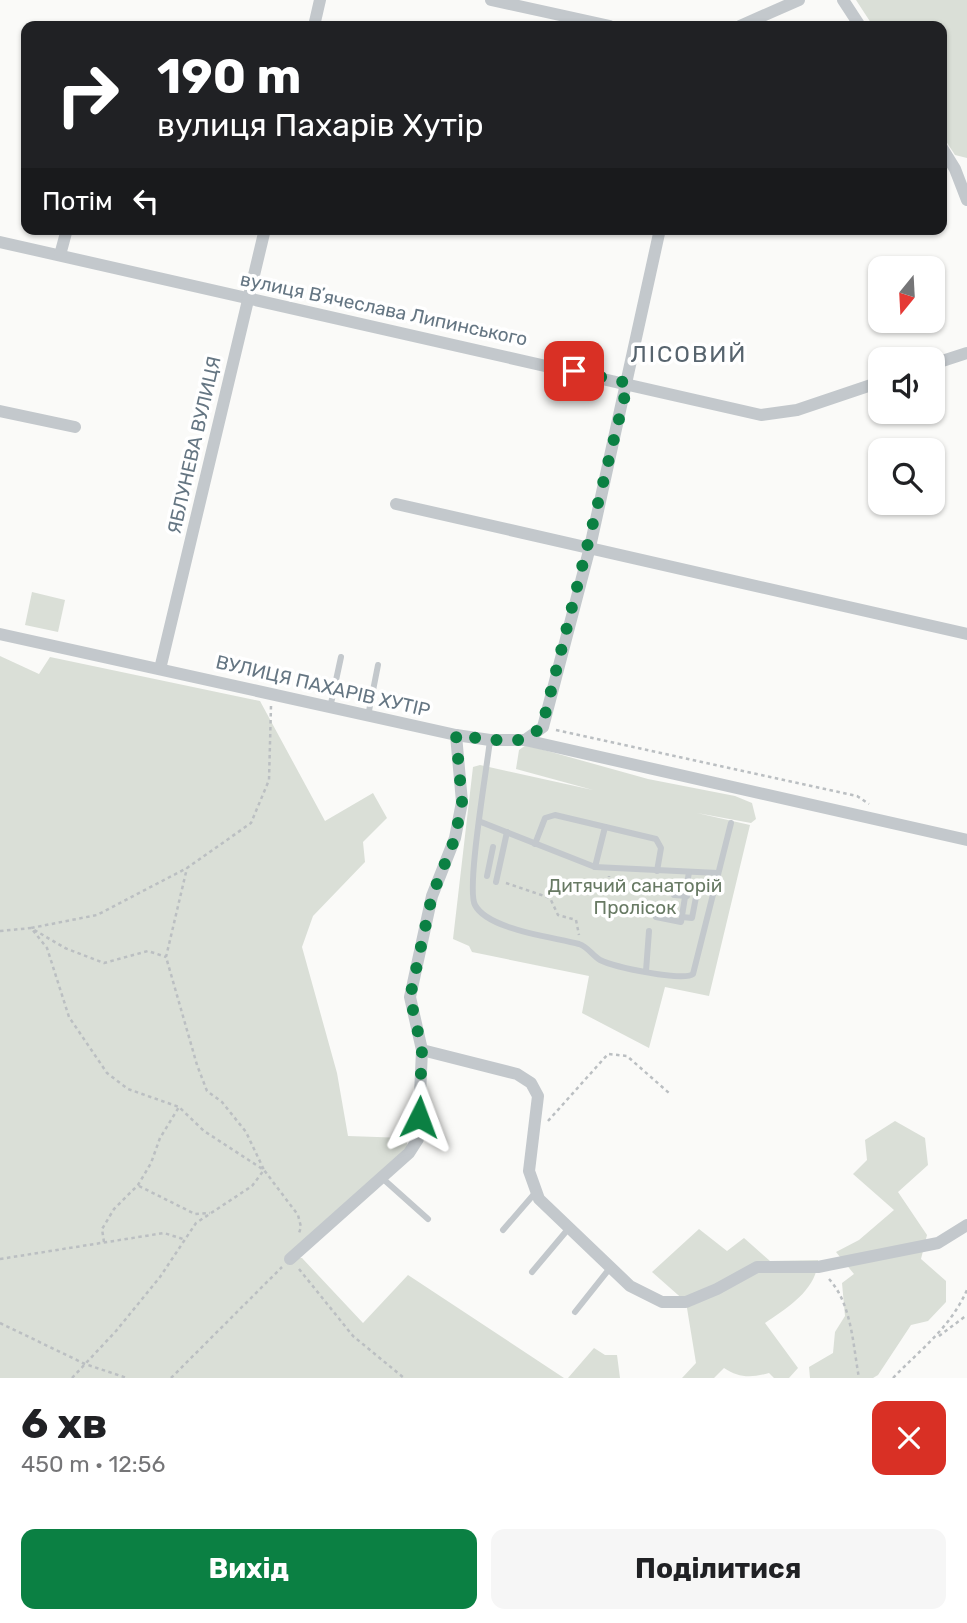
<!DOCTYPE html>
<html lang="uk">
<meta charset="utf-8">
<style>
body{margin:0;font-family:Rubik,sans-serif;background:#f6f6f6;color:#202124;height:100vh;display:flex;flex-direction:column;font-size:26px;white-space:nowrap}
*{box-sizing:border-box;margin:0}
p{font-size:23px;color:#757577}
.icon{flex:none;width:38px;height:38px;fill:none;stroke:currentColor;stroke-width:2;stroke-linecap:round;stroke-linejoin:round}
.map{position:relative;height:1378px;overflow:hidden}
.details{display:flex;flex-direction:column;background:#fff;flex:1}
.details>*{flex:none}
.hud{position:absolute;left:21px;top:21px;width:926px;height:214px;border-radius:14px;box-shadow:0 2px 5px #0004;background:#202124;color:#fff;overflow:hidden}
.needle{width:46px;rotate:198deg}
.fabs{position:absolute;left:868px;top:256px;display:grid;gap:14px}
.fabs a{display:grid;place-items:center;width:77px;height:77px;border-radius:14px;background:#fff;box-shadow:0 2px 5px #0004;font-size:35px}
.pin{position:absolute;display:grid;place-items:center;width:60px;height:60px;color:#fff;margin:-30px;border-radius:14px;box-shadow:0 4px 10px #0006}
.me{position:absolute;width:77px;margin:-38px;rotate:3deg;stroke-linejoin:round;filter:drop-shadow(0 0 5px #0008)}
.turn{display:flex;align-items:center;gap:24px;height:147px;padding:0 21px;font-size:32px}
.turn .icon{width:91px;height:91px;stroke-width:2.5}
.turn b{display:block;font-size:49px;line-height:60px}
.then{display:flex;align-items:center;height:66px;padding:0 21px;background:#0003;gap:14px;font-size:26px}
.round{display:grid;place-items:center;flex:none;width:74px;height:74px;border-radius:14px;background:#f6f6f6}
.overview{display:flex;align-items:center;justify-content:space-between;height:119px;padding:0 21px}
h1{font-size:42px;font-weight:700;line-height:52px}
.action{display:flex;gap:14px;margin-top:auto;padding:14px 21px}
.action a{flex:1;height:80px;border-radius:14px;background:#0b8043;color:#fff;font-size:28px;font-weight:700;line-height:80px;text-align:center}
.action a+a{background:#f6f6f6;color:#202124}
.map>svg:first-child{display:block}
</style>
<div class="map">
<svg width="967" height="1378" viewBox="0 0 967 1378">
<rect width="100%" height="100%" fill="#fafaf8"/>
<!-- green -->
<g fill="#dadfd7">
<path d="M856 0H967V158L955 155 942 135V26H873Z"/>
<path d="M32 592 65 600 58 632 25 625Z"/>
<path d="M0 656 39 674 50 657 260 701 325 821 373 793 387 818 363 842 365 862 313 916 302 947 337 1073 348 1136 406 1138 409 1153 291 1258H302L363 1323 408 1275 564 1378H0Z"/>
<path d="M526 745 648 779 735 796 752 803 756 819 751 823 697 813 750 825 709 996 665 987 649 1048 582 1013 589 976 472 952 469 946 453 939 473 767 480 765 593 790 516 769 519 750Z"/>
<path d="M895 1121 925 1138 928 1165 898 1192 927 1235 921 1259 946 1281V1302L928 1321 911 1325 878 1375 873 1378H810L809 1367 833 1353 835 1332 845 1316 842 1283 854 1274 836 1252 859 1240 894 1210 853 1174 867 1160 865 1140Z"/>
<path d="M699 1229 727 1251 744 1238 770 1261 818 1260C817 1290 787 1308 765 1323L798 1368 789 1378H774L769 1373C751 1378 739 1378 724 1368L714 1378H682L696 1363 686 1302 652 1272Z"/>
<path d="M594 1348 605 1355H617L620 1378H568Z"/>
</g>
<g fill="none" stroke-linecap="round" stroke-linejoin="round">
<!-- path -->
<g stroke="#bbbfc2" stroke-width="2.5" stroke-dasharray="3.5 3.5" stroke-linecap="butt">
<path d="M271 706 269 780 251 823 187 868 97 915 31 928 47 948 69 1017 107 1073 128 1089 179 1107 204 1131 264 1170 298 1215 301 1227 299 1233"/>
<path d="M556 730 857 796 869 804"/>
<path d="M506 883 550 898 558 915 576 920 579 935"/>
<path d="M609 884V876"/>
<path d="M0 931 31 928 65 948 104 963 148 951 166 957"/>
<path d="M548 1121 608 1054 627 1056 669 1093"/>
<path d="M139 1186 195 1214 210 1213"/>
<path d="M104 1242 102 1229 114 1209 138 1185 151 1163 160 1138 179 1107"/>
<path d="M0 1259 164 1233 183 1239"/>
<path d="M299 1269 353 1336 404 1378"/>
<path d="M829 1279C852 1304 853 1346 859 1378"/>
<path d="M0 1323 85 1364 127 1378"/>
<path d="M939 1336 967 1315"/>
<path d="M72 1378 116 1331 160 1277 196 1223 252 1186 264 1170 246 1132 222 1102 207 1091 197 1065 166 957 187 868"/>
<path d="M171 1378 282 1267"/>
<path d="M893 1378C921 1349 950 1328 967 1290"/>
</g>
<!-- lane -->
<g stroke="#c3c8cc" stroke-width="6">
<path d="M330 708 341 657"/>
<path d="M368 716 378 665"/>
<path d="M490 740C487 768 466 889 475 905 488 930 554 937 579 944 588 947 592 955 600 960 614 967 684 982 693 974L731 823"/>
<path d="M481 822 595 867 718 873"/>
<path d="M535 844 545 818 555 815 656 839 661 848 657 871"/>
<path d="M595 867 605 827"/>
<path d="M487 876 493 847"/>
<path d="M496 882 507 832"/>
<path d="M674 895 687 896"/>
<path d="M656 917 681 922 689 872"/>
<path d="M682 917 692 918 697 892"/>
<path d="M646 971 649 931"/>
<path d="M381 1177 428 1219"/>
<path d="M503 1230 535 1193"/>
<path d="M532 1272 569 1228"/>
<path d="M575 1312 610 1268"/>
</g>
<!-- street -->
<g stroke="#c3c8cc" stroke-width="12">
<path d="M491 0 610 26"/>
<path d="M843 0 860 26"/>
<path d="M314 26 320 0"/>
<path d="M740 26 799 0"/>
<path d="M942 148 955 169 967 200"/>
<path d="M0 242 761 415 797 410 880 382"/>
<path d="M60 255 67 229"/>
<path d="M933 364 967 353"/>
<path d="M0 411 75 427"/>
<path d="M396 504 967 634"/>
<path d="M0 634 456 735 490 740H525L967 840"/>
<path d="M160 669 265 229"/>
<path d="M456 735 462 802 455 838 432 896 410 997 422 1050 517 1074 531 1083 538 1096 529 1171 539 1199 630 1286 662 1302H686L717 1289 757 1267H818L938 1243 967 1225"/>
<path d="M525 740 543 727 590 547 660 229"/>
<path d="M290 1259 409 1153 418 1139 422 1050"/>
</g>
</g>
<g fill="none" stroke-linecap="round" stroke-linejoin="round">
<!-- route -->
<path stroke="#0b8043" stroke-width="12" stroke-dasharray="0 21.6" d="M419 1117 422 1050 410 997 432 896 455 838 462 802 456 735 490 740H525L542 727 628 383 574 371"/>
</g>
<g text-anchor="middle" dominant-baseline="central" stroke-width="7" stroke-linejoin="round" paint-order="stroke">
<!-- street labels -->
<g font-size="19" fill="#657683" stroke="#fff">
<text transform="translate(384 309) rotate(12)">вулиця Вʼячеслава Липинського</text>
<text transform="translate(194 445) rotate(-77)">ЯБЛУНЕВА ВУЛИЦЯ</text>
<text transform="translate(323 686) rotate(13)">ВУЛИЦЯ ПАХАРІВ ХУТІР</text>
</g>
<!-- park labels -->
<g font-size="19" fill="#687a64" stroke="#fff">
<text x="635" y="885">Дитячий санаторій<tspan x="635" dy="22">Пролісок</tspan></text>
</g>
<!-- quarter labels -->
<g font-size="23" letter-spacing="2" fill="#57646e" stroke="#fff">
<text x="689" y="354">ЛІСОВИЙ</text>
</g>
</g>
</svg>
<div class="fabs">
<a><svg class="needle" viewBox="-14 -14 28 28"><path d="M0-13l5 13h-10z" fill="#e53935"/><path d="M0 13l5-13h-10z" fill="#757577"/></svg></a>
<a><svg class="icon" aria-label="sound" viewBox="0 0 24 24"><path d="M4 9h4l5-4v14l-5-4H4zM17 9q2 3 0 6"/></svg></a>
<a><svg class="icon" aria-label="search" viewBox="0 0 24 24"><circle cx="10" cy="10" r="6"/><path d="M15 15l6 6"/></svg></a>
</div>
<div class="pin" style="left:574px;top:371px;background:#d93025"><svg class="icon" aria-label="arrive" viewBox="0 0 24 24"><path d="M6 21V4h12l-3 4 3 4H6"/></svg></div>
<svg class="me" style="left:419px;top:1117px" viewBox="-20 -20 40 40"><path d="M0-17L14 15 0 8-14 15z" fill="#0b8043" stroke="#fff" stroke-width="4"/></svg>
<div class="hud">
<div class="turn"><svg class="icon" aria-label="right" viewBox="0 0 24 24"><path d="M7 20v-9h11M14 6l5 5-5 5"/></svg><div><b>190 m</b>вулиця Пахарів Хутір</div></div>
<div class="then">Потім<svg class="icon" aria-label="left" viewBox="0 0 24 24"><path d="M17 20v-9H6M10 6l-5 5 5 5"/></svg></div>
</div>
</div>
<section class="details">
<div class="overview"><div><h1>6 хв</h1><p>450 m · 12:56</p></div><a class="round" style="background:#d93025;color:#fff"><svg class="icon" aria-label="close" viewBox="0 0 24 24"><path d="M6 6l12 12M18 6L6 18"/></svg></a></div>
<div class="action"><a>Вихід</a><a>Поділитися</a></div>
</section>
